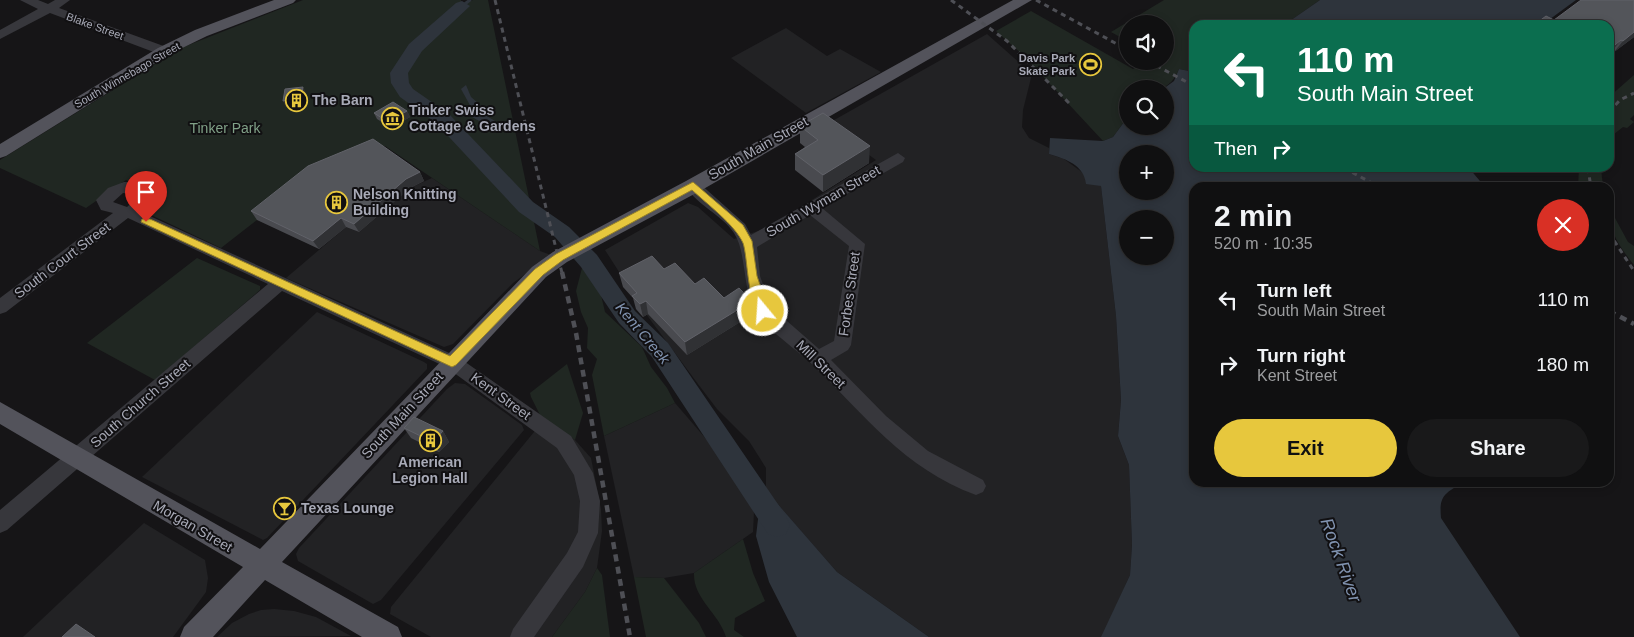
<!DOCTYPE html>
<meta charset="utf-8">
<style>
body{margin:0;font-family:Helvetica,sans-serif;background:#19191a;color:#f1f3f6;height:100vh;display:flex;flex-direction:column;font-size:19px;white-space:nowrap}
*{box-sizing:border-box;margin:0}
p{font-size:16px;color:#9c9d9f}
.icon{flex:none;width:28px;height:28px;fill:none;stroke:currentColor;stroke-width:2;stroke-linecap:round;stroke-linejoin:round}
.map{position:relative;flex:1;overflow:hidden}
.drawer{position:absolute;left:1189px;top:182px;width:425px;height:305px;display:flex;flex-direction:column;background:#101011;border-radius:15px;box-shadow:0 2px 8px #0003,0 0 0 1px #303031}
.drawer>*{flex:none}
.banner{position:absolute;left:1189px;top:20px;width:425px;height:152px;border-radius:15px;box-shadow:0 2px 8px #0003,0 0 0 1px #303031;background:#0b6e4f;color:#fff;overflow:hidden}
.fabs{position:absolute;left:1119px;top:15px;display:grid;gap:10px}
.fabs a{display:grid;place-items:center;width:55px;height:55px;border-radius:50%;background:#101011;box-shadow:0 2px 8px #0003,0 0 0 1px #303031;font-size:25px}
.pin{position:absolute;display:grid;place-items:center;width:42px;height:42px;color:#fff;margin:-51px -21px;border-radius:50% 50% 50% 0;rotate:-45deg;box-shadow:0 0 5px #0007}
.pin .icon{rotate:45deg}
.me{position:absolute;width:55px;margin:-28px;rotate:342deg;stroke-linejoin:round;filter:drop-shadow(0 0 4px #0008)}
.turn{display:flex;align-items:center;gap:18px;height:105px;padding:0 25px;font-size:22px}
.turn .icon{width:65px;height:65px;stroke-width:2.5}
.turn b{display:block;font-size:35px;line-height:42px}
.then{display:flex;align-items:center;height:48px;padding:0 25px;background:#0003;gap:10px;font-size:19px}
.round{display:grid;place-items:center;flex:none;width:52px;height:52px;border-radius:26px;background:#19191a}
.summary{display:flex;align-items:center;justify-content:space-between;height:85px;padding:0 25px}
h1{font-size:30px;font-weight:800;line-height:38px}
.action{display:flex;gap:10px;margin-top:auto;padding:10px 25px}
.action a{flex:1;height:58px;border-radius:30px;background:#e7c73d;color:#111;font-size:20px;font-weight:800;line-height:58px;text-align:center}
.action a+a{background:#19191a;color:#f1f3f6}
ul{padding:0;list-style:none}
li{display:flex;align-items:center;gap:15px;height:65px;padding:0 25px}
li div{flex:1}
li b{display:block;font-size:19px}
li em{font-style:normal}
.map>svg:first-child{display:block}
</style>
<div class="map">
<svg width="1634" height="637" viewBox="0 0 1634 637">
<rect width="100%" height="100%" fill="#161517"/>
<!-- built -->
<g fill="#222224">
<path d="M786 28 827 56 840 49 881 72 806 113 731 58Z"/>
<path d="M987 34 1032 74 1023 110 1022 127 1029 138 1049 148V154L1064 159 1101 186 1116 316 1121 400 1118 436 1129 465 1132 545 1130 575 1102 637H929L837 572 766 491V468L749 441 717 409 698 384 646 314 605 250 688 203 698 207 734 239 767 228 876 160 827 124Z"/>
<path d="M432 178 540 251 551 255 513 283 453 344 444 347 286 278 346 227 359 232 410 188Z"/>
<path d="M317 312 424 362 427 364V369L267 538 263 540 142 477Z"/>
<path d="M455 383 465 384 522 425 524 430 381 600 373 604 298 561 296 554 299 548 447 389Z"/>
<path d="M675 403 719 454 746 490 754 512 753 532 694 573 664 578 634 577 604 436Z"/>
<path d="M543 421 575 440 591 458 601 509 602 531 597 568 585 592 552 637H431L390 614 391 607Z"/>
<path d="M144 523 205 560 208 578 206 592 173 637H23Z"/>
<path d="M274 609 294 611 316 617 351 636 217 637 232 623 249 614 261 610Z"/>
</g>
<!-- green -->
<g fill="#202722">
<path d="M303 0H461L462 5 473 0H488L540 251 385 146 377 148 257 220 221 248 151 215 161 195 126 180 86 208 0 168V160L181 48Z"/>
<path d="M1164 0H1320L1284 25H1194V72L1179 69C1168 95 1153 89 1128 89L1127 118 1113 137 1103 141 1023 55 996 31 1031 11 1133 69 1146 61H1165V24H1128L1127 41 1111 32Z"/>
<path d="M1634 75V115L1630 119 1634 122 1627 128 1623 127 1609 138V97Z"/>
<path d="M1579 168H1601L1603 187H1578Z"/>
<path d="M1609 207 1628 242 1634 246V265C1619 246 1609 232 1609 207Z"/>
<path d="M197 258 260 286V290L155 380 87 343Z"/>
<path d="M582 268 601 295 605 312 642 347 651 367 667 388 675 403 604 436 592 375 597 359 587 348 588 328 581 312 576 291Z"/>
<path d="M567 364 583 413 575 440 543 421 531 397 530 393Z"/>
<path d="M743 539 753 573 765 601 735 618 734 630 744 637H726C719 613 693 599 694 573Z"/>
<path d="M597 568 602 575 610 637H552L585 592Z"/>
<path d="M634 577 664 578 699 623 706 637H646Z"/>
</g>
<!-- water -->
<g fill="#2e343c" fill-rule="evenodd">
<path d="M1320 0H1576L1542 25H1284Z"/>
<path d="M1179 69 1194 72V168H1469L1485 187 1194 188V482L1462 483C1444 494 1439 496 1441 518L1520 637H1101L1130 575 1132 545 1129 465 1118 436 1121 400 1116 316 1101 186 1086 184C1084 165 1066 159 1049 154L1050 138 1103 141 1113 137 1127 118 1128 126H1165V89H1163L1174 81ZM1128 154H1165V191H1128ZM1128 219H1165V256H1128Z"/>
<path d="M466 85 471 97 486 110 485 115 495 121V126L488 130H483L481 122 472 117 471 107 461 89Z"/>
<path d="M762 486 837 572 929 637H797L769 582 756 536Z"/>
</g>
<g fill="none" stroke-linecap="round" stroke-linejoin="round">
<!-- stream -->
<path stroke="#2e343c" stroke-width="3" d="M462 6 470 0"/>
<!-- river -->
<path fill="#2e343c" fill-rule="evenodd" d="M462 1 470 6 422 51 408 73 409 83 413 89 449 114 533 202 569 227 597 255 635 311 668 343 786 516 790 525 786 534 777 537 768 534 652 357 619 323 581 267 555 237 519 212 435 122 400 97 391 83 390 73 409 44 456 3Z"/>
<!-- minor -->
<g fill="#37373c" fill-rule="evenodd">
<path d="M20 0H38L48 4 55 0H70L59 8 169 48 171 51 164 55 159 54 50 13 0 39V30L38 9Z"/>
<path d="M898 153 905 158 903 162 822 208 865 244 851 345 848 350 831 360 886 416 928 451 983 480 986 486 983 492 976 495C903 468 865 415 812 364 799 352 763 326 756 313 742 290 747 253 734 233 722 215 697 205 685 186L688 182H698L745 224 751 235ZM810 215 849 246 834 341 819 349 771 307 760 276 757 247Z"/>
<path d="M124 182C134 182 150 183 156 192L154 201 141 212 458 357 571 436 593 473 600 501 598 533 583 567 534 637H510L513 629 567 553 578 532 580 501 574 475 557 448 446 367 282 291 7 530 0 533V510L268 284 128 218 6 312 0 314V298L113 213 101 210 96 200 108 188ZM123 193 140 195 127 207 113 202Z"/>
</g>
<!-- major -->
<g fill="#53535b" fill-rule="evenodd">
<path d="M274 0H296L293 3 207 36 170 54 6 156 0 158V144L158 48 195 30Z"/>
<path d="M1013 0H1032L700 191 567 262 546 277 282 562 398 627 402 637H362L265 580 213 637H180L184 627 243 567 0 424V402L260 549 532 267 553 252 686 181Z"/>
</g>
<!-- rail-far1 -->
<g stroke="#4e4f55" stroke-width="3" stroke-dasharray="5 4.5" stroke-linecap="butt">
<path d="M495 0 562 273"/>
<path d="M951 0 1007 41 1072 106"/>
<path d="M1036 0 1128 50"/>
<path d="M1148 61 1194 86"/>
<path d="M1609 112 1620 100 1634 93"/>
<path d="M1344 168 1381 188"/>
<path d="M1588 168 1591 188"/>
<path d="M1609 233 1634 271"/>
</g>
<!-- rail -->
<g stroke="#4e4f55" stroke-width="4.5" stroke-dasharray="7 5.5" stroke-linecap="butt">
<path d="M562 272 576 333 630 637"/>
<path d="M1609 311 1634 324"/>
</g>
</g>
<!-- wall -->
<g fill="#494a4f">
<path d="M1634 0V37L1614 52 1554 20Z"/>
<path d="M407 111 410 117 391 128 377 119 374 113Z"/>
<path d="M800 126 869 163 823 192 795 170V154L805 147 800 143Z"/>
<path d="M420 172 424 181 410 188 359 232 346 227 319 249 257 220 251 211Z"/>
<path d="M664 269 724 298 752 301 753 314 687 355 648 314 643 317 636 309 633 298 623 287 619 273Z"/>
<path d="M404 428 443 431 449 442 439 452 411 438Z"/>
</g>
<!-- shaded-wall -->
<g fill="#303134">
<path d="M1634 32V37L1614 52 1623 41Z"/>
<path d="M1621 40 1612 51 1609 54V50Z"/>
<path d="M303 87 306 93 305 104 286 107 283 101Z"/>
<path d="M407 111 410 117 391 128 388 122Z"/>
<path d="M870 146 869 163 823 192V175Z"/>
<path d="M420 172 424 181 410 188 359 232 354 224 406 179Z"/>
<path d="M341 218 346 227 319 249 313 241Z"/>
<path d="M646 301 648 314 643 317 640 304Z"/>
<path d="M752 301 753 314 687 355 685 342Z"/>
<path d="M443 431 449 442 439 452 433 442Z"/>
</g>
<!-- building -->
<g fill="#53555a" stroke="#616269">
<path d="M1581 0H1634V32L1623 41 1621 40 1609 50V25H1534L1546 16 1554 20Z"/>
<path d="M303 87 301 98 283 101 285 89Z"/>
<path d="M393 102 407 111 388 122 374 113Z"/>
<path d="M823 113 870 146 823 175 795 154 818 140 800 126Z"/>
<path d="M373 139 420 172 406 179 354 224 341 218 313 241 251 211 308 166Z"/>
<path d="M652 256 664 269 675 263 695 284 704 278 724 298 739 288 752 301 685 342 646 301 640 304 632 296 637 293 619 273Z"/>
<path d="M414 417 443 431 433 442 404 428Z"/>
<path d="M76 624 95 637H62Z"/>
</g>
<!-- route -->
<path fill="#e7c73d" stroke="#968128" d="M693 182 743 225 752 241 757 276 769 311 767 314 763 315C747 310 748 256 743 243 735 225 707 204 692 190L563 260 543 275 456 365 452 367 141 222 142 219H150L450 356 535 269 556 254Z"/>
<!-- icons -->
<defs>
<symbol id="stadium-ring" viewBox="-11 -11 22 22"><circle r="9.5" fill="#111012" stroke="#e7c73d" stroke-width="1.5"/><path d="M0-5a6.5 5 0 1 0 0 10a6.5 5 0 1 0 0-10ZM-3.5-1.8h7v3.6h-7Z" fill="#e7c73d"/></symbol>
<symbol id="building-ring" viewBox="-11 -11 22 22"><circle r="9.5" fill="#111012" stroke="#e7c73d" stroke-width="1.5"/><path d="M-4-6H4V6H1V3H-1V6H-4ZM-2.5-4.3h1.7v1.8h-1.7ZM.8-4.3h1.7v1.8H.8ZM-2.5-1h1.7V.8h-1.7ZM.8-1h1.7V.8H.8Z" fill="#e7c73d"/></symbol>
<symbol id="museum-ring" viewBox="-11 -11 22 22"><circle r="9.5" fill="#111012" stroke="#e7c73d" stroke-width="1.5"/><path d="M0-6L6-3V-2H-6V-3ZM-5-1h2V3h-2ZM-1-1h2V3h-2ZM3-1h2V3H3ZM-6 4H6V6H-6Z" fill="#e7c73d"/></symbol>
<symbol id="bar-ring" viewBox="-11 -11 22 22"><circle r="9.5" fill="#111012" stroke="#e7c73d" stroke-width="1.5"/><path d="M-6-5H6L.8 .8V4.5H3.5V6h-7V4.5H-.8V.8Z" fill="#e7c73d"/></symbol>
</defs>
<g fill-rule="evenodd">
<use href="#stadium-ring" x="1078" y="52" width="25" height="25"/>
<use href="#building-ring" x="284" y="88" width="25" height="25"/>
<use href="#museum-ring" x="380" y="106" width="25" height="25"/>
<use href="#building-ring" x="324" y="190" width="25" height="25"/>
<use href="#building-ring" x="418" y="428" width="25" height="25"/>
<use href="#bar-ring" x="272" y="496" width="25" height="25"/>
</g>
<g text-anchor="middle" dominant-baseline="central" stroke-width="4" stroke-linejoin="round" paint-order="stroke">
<!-- far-street labels -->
<g font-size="11" fill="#a8aab7" stroke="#111012">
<text transform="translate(95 26) rotate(20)">Blake Street</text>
<text transform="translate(127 75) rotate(-30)">South Winnebago Street</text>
</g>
<!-- far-poi labels -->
<g font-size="11" font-weight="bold" fill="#a8aab7" stroke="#111012" text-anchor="end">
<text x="1075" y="58">Davis Park<tspan x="1075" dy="13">Skate Park</tspan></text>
</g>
<!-- poi labels -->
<g font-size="14" font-weight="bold" fill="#a8aab7" stroke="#111012" text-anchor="start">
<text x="312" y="100">The Barn</text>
<text x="409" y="110">Tinker Swiss<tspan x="409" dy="16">Cottage &amp; Gardens</tspan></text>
<text x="353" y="194">Nelson Knitting<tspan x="353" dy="16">Building</tspan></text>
<text x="430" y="462" text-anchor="middle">American<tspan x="430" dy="16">Legion Hall</tspan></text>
<text x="301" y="508">Texas Lounge</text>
</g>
<!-- park labels -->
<g font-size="14" fill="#80a087" stroke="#111012">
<text x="225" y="128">Tinker Park</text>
</g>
<!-- street labels -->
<g font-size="14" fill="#a8aab7" stroke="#111012">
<text transform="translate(758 148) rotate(-30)">South Main Street</text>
<text transform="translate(823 201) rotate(-30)">South Wyman Street</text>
<text transform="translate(62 260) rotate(-37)">South Court Street</text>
<text transform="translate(849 294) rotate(-82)">Forbes Street</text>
<text transform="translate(821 364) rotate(44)">Mill Street</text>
<text transform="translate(501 396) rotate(36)">Kent Street</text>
<text transform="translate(140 403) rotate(-41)">South Church Street</text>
<text transform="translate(402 415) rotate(-47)">South Main Street</text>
<text transform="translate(193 526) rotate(30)">Morgan Street</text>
</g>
<!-- water labels -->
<g font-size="15" font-style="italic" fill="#8193b0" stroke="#111012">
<text transform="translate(643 333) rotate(50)">Kent Creek</text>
</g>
<!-- near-water labels -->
<g font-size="18" font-style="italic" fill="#8193b0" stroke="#111012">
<text transform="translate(1341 560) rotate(70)">Rock River</text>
</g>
</g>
</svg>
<div class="fabs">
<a><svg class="icon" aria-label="sound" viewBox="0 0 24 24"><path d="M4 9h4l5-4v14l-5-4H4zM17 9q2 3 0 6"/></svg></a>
<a><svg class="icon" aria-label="search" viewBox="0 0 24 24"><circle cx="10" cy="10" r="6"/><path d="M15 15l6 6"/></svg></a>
<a>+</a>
<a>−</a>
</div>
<div class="pin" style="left:146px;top:222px;background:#d93025"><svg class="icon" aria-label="arrive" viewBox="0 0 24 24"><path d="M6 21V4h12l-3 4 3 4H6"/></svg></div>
<svg class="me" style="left:763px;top:311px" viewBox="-20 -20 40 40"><circle r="17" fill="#e7c73d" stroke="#fff" stroke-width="3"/><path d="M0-11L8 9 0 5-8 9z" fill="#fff"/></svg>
<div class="banner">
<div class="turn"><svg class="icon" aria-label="left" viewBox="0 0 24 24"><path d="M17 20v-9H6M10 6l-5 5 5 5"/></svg><div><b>110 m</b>South Main Street</div></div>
<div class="then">Then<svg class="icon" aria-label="right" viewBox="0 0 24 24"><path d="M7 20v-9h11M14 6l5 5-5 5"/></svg></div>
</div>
<section class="drawer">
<div class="summary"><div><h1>2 min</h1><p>520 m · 10:35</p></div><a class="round" style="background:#d93025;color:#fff"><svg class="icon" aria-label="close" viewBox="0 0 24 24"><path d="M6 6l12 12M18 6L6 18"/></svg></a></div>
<ul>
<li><svg class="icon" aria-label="left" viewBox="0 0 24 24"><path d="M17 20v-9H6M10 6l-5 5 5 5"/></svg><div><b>Turn left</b><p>South Main Street</p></div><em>110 m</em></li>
<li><svg class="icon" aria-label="right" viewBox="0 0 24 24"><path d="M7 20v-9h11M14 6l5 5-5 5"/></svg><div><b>Turn right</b><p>Kent Street</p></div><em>180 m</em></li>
</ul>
<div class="action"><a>Exit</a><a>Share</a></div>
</section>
</div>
